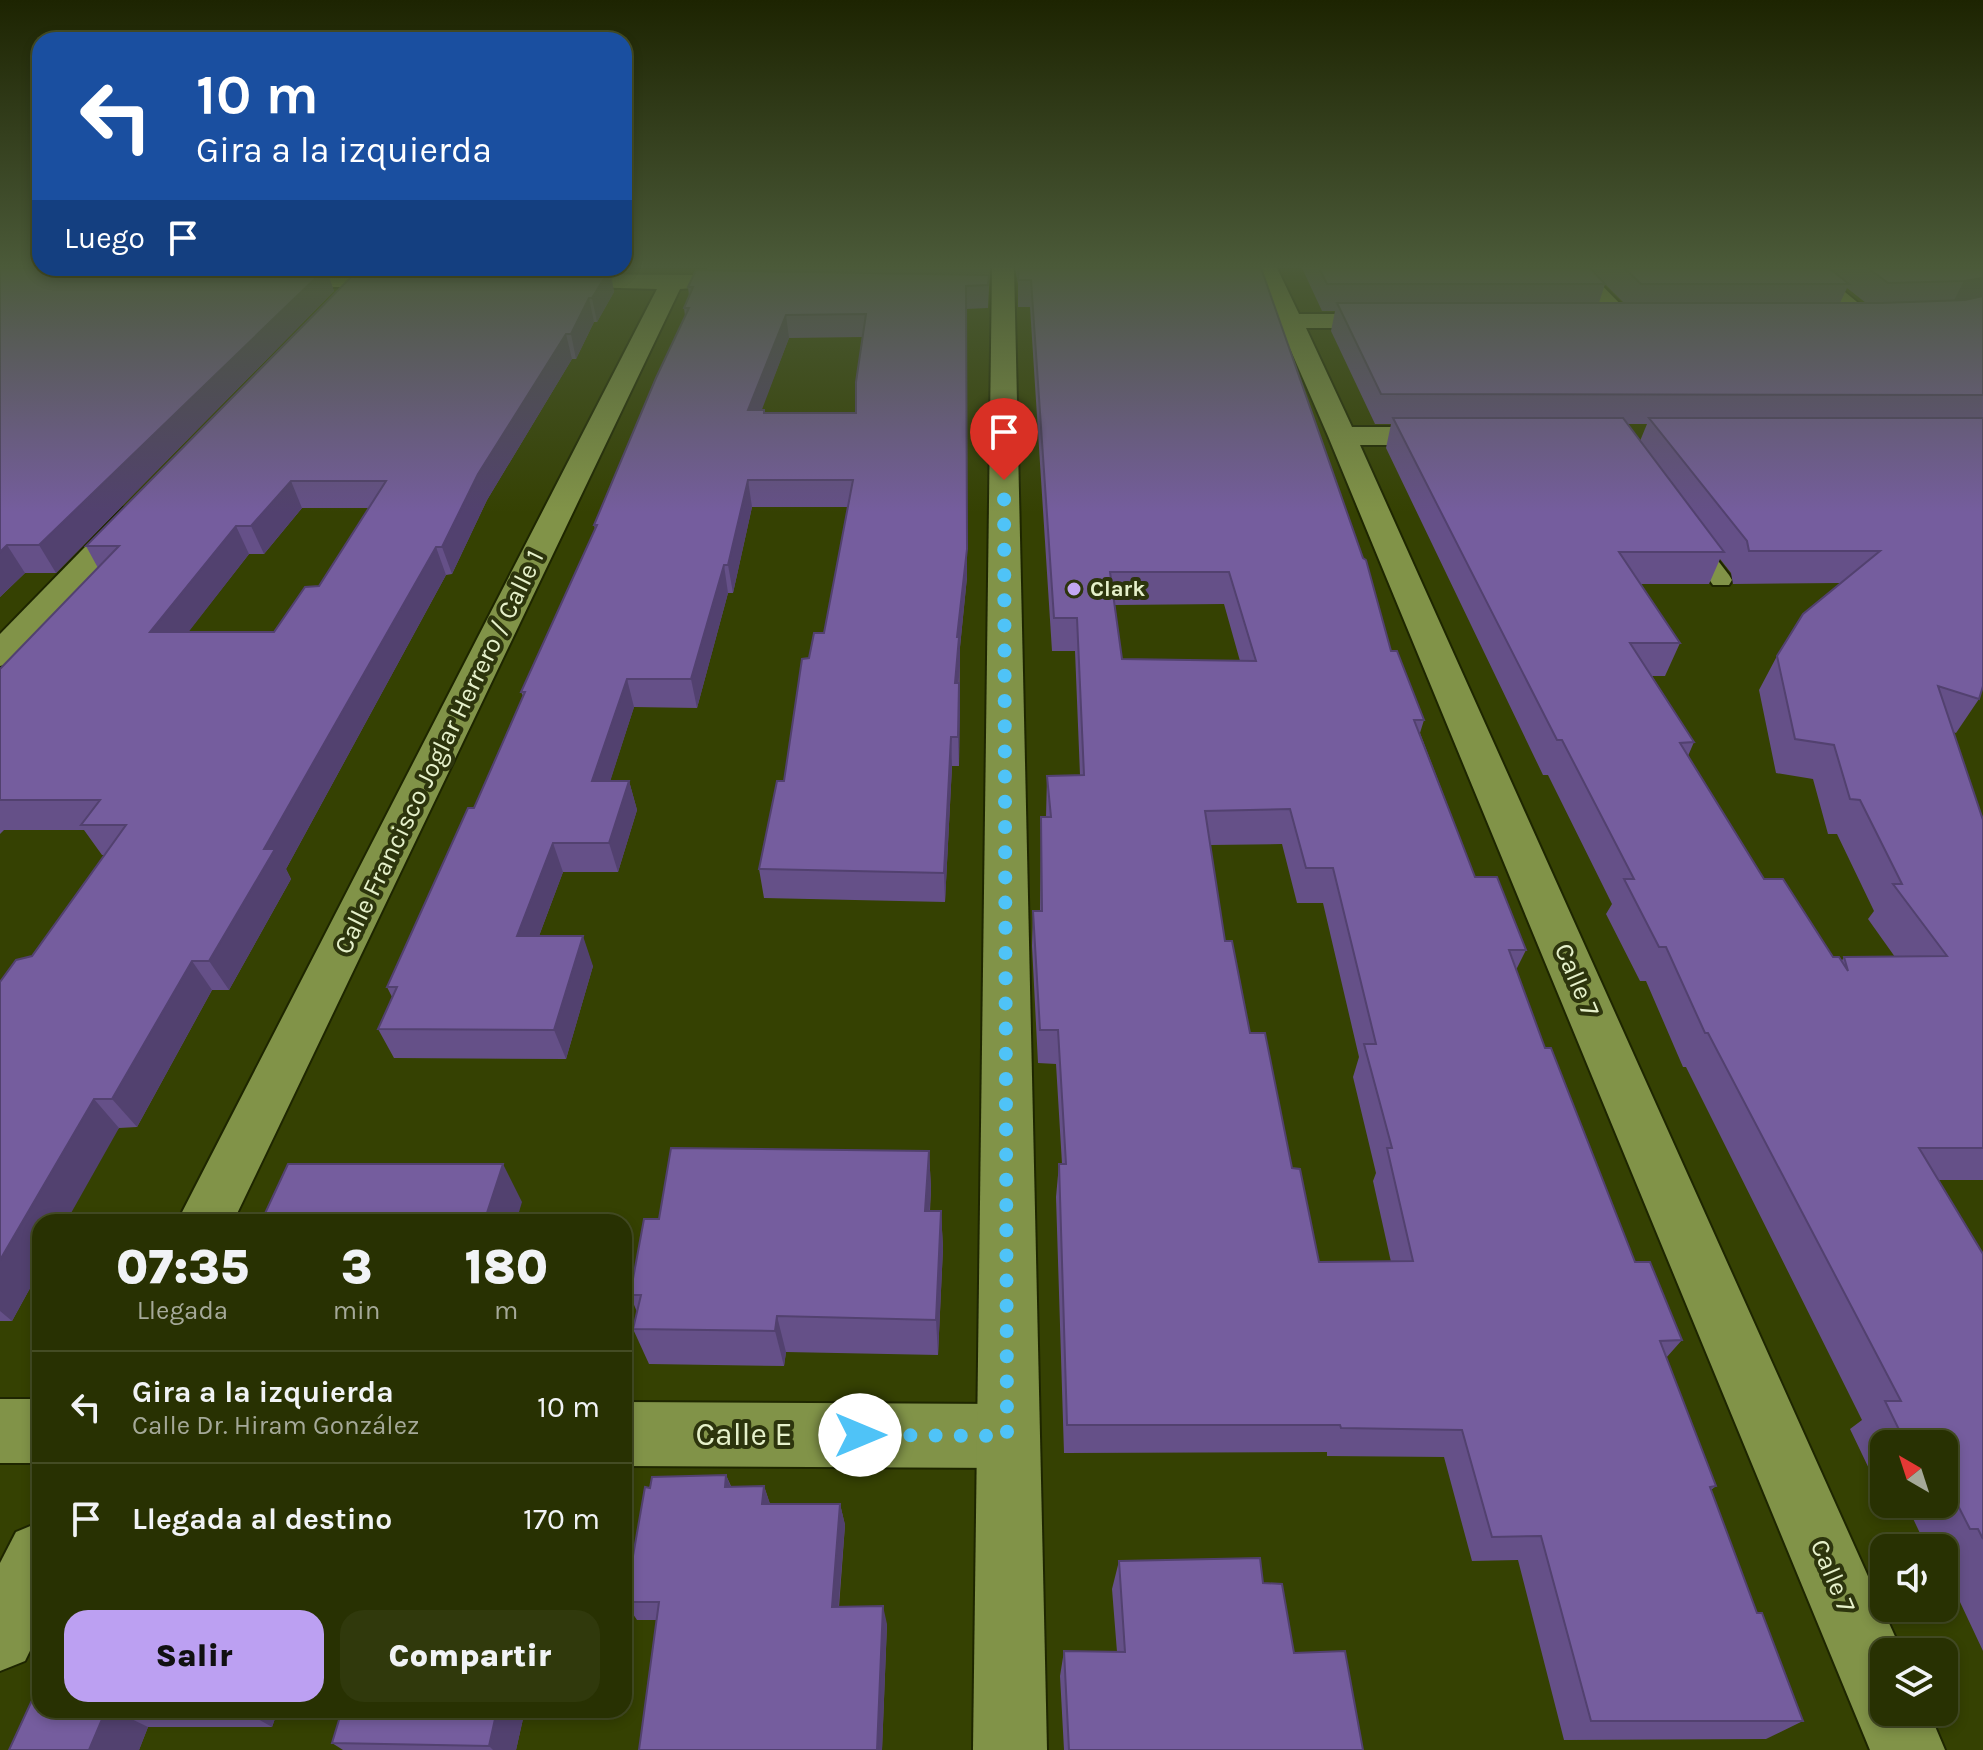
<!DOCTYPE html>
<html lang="es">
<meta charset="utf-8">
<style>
body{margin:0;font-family:Karla,sans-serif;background:#30390c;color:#f1f3f6;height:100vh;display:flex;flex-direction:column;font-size:30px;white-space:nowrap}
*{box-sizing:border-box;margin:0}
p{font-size:26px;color:#a5a999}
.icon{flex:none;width:44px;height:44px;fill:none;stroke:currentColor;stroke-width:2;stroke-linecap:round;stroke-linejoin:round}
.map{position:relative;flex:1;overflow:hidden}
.details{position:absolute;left:32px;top:1214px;width:600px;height:504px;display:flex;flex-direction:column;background:#283102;border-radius:24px;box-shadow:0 4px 12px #0003,0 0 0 2px #444c24}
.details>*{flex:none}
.hud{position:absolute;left:32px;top:32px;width:600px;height:244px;border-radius:24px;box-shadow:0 4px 12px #0003,0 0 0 2px #444c24;background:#1a4fa0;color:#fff;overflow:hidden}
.needle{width:52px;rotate:321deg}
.buttons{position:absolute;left:1870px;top:1430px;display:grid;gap:16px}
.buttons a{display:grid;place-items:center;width:88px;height:88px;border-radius:16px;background:#283102;box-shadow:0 4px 12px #0003,0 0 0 2px #444c24;font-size:40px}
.pin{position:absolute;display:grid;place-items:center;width:68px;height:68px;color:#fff;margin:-82px -34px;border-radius:50% 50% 50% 0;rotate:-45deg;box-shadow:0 0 8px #0007}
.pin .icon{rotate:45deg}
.me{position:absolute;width:88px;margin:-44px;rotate:90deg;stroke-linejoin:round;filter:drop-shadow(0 0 6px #0008)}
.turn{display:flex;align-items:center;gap:28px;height:168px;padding:0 32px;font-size:36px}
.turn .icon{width:104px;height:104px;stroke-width:2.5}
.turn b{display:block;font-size:56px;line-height:68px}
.then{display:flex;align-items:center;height:76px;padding:0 32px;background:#0003;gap:16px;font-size:30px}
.eta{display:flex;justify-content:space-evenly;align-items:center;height:136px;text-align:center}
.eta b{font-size:48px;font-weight:800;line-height:56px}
.primary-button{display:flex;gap:16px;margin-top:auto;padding:16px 32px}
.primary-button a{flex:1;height:92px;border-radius:24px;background:#bca0f2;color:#111;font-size:32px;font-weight:800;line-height:92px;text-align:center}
.primary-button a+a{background:#30390c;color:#f1f3f6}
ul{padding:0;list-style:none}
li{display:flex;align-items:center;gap:24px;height:112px;padding:0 32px;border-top:2px solid #444c24}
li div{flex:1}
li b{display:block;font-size:30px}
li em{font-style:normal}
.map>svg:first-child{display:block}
</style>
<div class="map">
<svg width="1983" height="1750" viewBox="0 0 1983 1750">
<rect width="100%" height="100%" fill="#354102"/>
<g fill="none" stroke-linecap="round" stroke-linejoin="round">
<defs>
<path id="service" d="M1692 534 1699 536 1729 575 1732 580 1729 585H1713L1682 540Z"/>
<g id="minor">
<path d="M1255 268H1277L1299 314H1394L1403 316 1406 321 1403 326 1394 328H1306L1352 427H1449L1459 430 1463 436 1459 442 1449 445H1360L1902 1652H1884V1712H1929L1945 1750H1870L1328 436Z"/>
<path d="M1562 268H1585L1632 316 1635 321 1632 326H1614Z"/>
<path d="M1791 268H1816L1880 321 1877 326H1859Z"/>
<path d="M270 274H410L418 276 422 281 418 286 410 288 262 286 258 281 262 276Z"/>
<path d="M554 274 698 275 706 277 710 282 706 287 680 289 233 1222H177L657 289 546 286 542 281 546 276Z"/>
<path d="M134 506 145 508 150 515 145 522 13 663 0 666V634L123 508Z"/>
<rect x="0" y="1399" width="40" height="64"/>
<path d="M624 1402 1007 1404 1030 1413 1039 1436 1030 1459 1007 1468 624 1466Z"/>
<path d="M40 1522V1630L25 1661 0 1671V1563L16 1532Z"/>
</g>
<path id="tertiary" d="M992 268H1014L1047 1750H973Z"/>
</defs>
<!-- service casing -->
<use href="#service" stroke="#1e2600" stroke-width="4"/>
<!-- minor casing -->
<use href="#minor" stroke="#1e2600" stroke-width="4"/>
<!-- tertiary casing -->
<use href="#tertiary" stroke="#1e2600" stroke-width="4"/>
<!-- service -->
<use href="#service" fill="#819348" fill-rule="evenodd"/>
<!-- minor -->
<use href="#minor" fill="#819348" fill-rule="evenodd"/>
<!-- tertiary -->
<use href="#tertiary" fill="#819348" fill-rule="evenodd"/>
</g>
<!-- wall -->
<g fill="#655088" fill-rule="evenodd">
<path d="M0 268H628L626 272H610L614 292 597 322H594L576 359H572L487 500 452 574 446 575 286 869 291 879 229 990H212L137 1127 119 1128 40 1222V1270L12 1321H0V982L32 956 105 855H102L84 830H4L0 834V669L98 568 86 546 357 272H327L334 291 56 573H25L0 597ZM302 508H369L319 586 274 632H188L249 554H264Z"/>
<path d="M707 268H990L988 308 966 309 967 577 960 647 959 766H952L945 902 764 898 759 869 784 781 809 658 824 633 848 507H752L733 593H728L697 708 634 707 610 781H629L637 810 618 872H563L539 936 593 966 566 1059 394 1058 378 1029 392 997 387 987 474 808 523 696 521 692 595 529 594 525 685 316 684 308 689 296 688 287 707 270ZM863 337 856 413H765L761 410 789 338Z"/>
<path d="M1015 268H1261L1391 651 1424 720 1420 733 1475 877 1526 950 1516 970 1545 1048 1635 1262 1682 1340 1666 1358 1716 1486 1711 1490 1757 1613 1803 1721 1766 1739 1564 1740 1518 1560 1472 1561 1444 1457 1327 1456V1452L1064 1453 1056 1197 1059 1164H1062L1056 1064 1038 1063 1032 946 1033 911H1040L1041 817H1046L1047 776 1080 775 1075 651H1052L1030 307H1018V284ZM1224 604 1240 661 1122 659 1115 605ZM1282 844 1297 903H1323L1359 1057 1353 1077 1376 1173 1373 1181 1391 1262H1319L1250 1033 1225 941 1210 845Z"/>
<path d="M1302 268H1983V686L1979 699 1956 733 1953 732 1983 820V1180H1938L1983 1254V1651L1944 1568V1548H1927L1908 1508 1888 1509 1886 1504H1944V1444H1884V1500L1850 1429 1862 1420 1686 1067H1683L1646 981H1640L1606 914 1612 904 1548 775H1543L1386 448 1391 424H1375L1331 331 1335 311H1322ZM1605 284 1624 303H1599ZM1847 288 1866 303H1840ZM1628 424H1647L1640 441ZM1720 559 1731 573 1733 584 1840 583 1777 656 1759 690 1776 773 1813 779 1828 834H1837L1874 911 1868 919 1895 957H1844L1841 962 1833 957 1764 879 1688 756 1694 742 1652 676H1665L1680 643 1641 584H1709Z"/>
<path d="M929 1151 931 1189 930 1211H941L943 1248 938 1355 786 1352 784 1366 649 1364 633 1329 637 1312 630 1295 659 1219Z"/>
<path d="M726 1475 731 1486H764L770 1504H840L845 1525 839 1607 887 1624 882 1750H639L657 1620H637L625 1602 650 1488Z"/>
<path d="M1119 1561 1263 1583 1294 1653 1363 1750H1064L1060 1676 1064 1651 1117 1652 1112 1589Z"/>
<path d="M40 1710H278L272 1727H148L139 1750H9Z"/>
<path d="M342 1710H525L516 1750H343L332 1743Z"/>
</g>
<!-- shaded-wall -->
<g fill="#52416f">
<path d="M326 268 334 291 56 573 39 545Z"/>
<path d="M610 269 614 292 597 322 592 298Z"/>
<path d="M1983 278V302L1950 308 1964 281Z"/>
<path d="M966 286 967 577 960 647V665L956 712 955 683Z"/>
<path d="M589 298 594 322 576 359 571 334Z"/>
<path d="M786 315 789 338 752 436 748 410Z"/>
<path d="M566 334 572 359 487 500 452 574 442 547 478 474Z"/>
<path d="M748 480 752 507 733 593 728 565Z"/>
<path d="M291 481 302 508 264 554 251 526Z"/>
<path d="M236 526 249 554 166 661 150 632Z"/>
<path d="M7 545 25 573 0 597V552Z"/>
<path d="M436 547 446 575 286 869 291 879 229 990 209 961 264 849Z"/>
<path d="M724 565 728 593 697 708 691 679Z"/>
<path d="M627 679 634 707 601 810 592 781Z"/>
<path d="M959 683 960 712 959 766 958 737Z"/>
<path d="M951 737 952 766 945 902 944 873Z"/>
<path d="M629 781 637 810 618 872 609 843Z"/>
<path d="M553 843 563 872 528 965 517 936Z"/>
<path d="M583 936 593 966 566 1059 554 1030Z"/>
<path d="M192 961 212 990 137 1127 112 1099Z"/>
<path d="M94 1099 119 1128 66 1222H40V1270L12 1321 0 1311V1260Z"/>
<path d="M929 1151 931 1189 927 1249 925 1211Z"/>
<path d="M503 1164 522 1202 516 1222H484Z"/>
<path d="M941 1211 943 1248 938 1355 936 1320Z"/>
<path d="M777 1316 786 1352 784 1366 775 1331Z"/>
<path d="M726 1475 735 1497 725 1487Z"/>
<path d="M764 1486 771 1507 762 1504Z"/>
<path d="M840 1504 845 1525 837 1625 832 1607Z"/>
<path d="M883 1606 887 1624 882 1750H877Z"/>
<path d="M106 1710H113L148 1727 139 1750H89Z"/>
<path d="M242 1710H278L272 1727Z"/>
<path d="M497 1710H525L516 1750H493L489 1746Z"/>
</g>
<!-- building -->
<g fill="#755d9e" stroke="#52416f" stroke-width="2" fill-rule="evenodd">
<path d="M0 268H326L39 545H7L0 552Z"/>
<path d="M360 268 610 269 592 298H589L571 334H566L478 474 442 547H436L264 849H275L209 961H192L112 1099H94L0 1260V982L16 960 32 956 126 825H81L100 800H0V669L119 546H86ZM291 481H386L319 586 305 587 274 632H150L236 526H251Z"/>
<path d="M1019 268H1261L1363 558 1366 560 1391 651H1397L1424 720H1414L1458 833 1475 877H1497L1526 950H1509L1545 1048H1551L1635 1262H1650L1682 1340 1660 1341 1716 1486 1710 1487 1757 1613H1762L1803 1721H1591L1541 1536 1492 1537 1462 1430 1341 1428 1340 1425H1067L1059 1164H1066L1058 1030H1040L1033 911H1042L1041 817H1051L1047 776 1084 775 1077 618H1054L1031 280H1018ZM1110 572H1229L1256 661 1122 659ZM1290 809 1306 868H1333L1376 1044H1364L1392 1148H1387L1413 1261 1319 1262 1300 1169 1292 1168 1265 1033H1250L1232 941H1225L1205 811Z"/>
<path d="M1319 268H1590L1605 284H1327Z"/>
<path d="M1624 268H1829L1849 284H1641Z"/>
<path d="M1868 268H1983V278L1964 281 1888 283Z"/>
<path d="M696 270 989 275 988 285 966 286 967 549 957 637H959L955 683H959L958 737H951L944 873 759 869 777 781H784L802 659 809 658 814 633H824L853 480H748L728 565H724L691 679H627L592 781H629L609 843H553L517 936H583L554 1030 378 1029 397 987H387L468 808H474L525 692H521L597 525H594L656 378 689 308H684L693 287H688ZM866 314 856 382V413H764V410H748L786 315Z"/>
<path d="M1983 296V395L1381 394 1337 303H1882L1965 300Z"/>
<path d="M1393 418H1623L1724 552H1619L1680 643H1630L1694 742 1680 743 1764 879H1783L1833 957H1839L1848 971 1844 957 1947 956 1893 884H1902L1860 800 1850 799 1834 745 1795 739 1777 656 1803 614 1880 551H1749L1747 541 1649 418H1983V686L1979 699 1938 686 1983 820V1148H1919L1983 1254V1539L1978 1529H1970L1946 1482H1944V1444H1906L1885 1401H1901L1708 1033H1705L1666 947H1659L1624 879H1634L1562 740H1557Z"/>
<path d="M671 1148 929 1151 925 1211H941L936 1320 777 1316 775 1331 633 1329 641 1295H630L644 1219H659Z"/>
<path d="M288 1164H503L484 1222H261Z"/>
<path d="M726 1475 725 1487 764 1486 762 1504H840L832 1607 883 1606 877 1750H639L659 1602H625L645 1487 650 1488 652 1477Z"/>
<path d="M1260 1558 1263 1583 1282 1584 1294 1653 1345 1651 1363 1750H1069L1064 1651 1125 1652 1119 1561Z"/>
<path d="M40 1683V1710H106L89 1750H9Z"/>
<path d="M342 1710H497L489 1746 332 1743Z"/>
</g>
<!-- sky -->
<linearGradient id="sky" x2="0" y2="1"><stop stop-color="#1d2401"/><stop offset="0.52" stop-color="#4b5a39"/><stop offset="1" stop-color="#4b5a39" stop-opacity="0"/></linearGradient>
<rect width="1983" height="513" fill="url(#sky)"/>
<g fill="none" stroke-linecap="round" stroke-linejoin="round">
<!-- route -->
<path stroke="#4fc3f7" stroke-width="14" stroke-dasharray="0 25.2" d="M860 1435 1007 1436 1004 480"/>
</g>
<!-- markers -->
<circle fill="#c2a7f2" stroke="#2d350d" stroke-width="3" cx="1074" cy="589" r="8"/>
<g text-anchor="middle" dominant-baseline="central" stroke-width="8" stroke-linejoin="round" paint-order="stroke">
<!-- far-poi labels -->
<g font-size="22" font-weight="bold" fill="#e6f1cb" stroke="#2d350d" text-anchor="start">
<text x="1090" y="589">Clark</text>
</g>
<!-- street labels -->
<g font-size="26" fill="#e6f1cb" stroke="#2d350d">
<text transform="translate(439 752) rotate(-64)">Calle Francisco Joglar Herrero / Calle 1</text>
<text transform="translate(1577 980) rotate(67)">Calle 7</text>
<text transform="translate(1833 1576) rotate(67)">Calle 7</text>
</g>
<!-- near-street labels -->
<g font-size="32" fill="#e6f1cb" stroke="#2d350d">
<text x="744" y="1434">Calle E</text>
</g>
</g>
</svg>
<div class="buttons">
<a><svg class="needle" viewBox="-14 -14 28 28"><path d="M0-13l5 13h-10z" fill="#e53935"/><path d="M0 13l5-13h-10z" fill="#a5a999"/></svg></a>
<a><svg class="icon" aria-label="sound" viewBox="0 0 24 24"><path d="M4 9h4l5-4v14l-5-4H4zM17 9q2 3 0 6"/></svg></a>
<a><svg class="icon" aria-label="layers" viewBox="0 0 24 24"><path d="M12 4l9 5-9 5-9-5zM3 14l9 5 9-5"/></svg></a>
</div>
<div class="pin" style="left:1004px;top:480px;background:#d93025"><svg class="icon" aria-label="arrive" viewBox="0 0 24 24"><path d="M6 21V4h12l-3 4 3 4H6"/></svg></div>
<svg class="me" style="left:860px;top:1435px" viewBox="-20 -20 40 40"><circle r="19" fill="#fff"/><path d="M0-13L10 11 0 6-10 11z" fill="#4fc3f7"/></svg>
<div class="hud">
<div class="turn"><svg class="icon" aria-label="left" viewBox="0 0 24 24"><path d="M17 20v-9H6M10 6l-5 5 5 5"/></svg><div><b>10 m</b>Gira a la izquierda</div></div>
<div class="then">Luego<svg class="icon" aria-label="arrive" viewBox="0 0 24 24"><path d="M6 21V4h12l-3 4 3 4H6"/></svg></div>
</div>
<section class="details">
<div class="eta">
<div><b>07:35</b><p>Llegada</p></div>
<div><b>3</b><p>min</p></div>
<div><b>180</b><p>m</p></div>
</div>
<ul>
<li><svg class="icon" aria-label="left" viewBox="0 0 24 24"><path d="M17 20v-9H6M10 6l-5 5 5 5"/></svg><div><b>Gira a la izquierda</b><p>Calle Dr. Hiram González</p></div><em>10 m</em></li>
<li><svg class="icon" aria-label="arrive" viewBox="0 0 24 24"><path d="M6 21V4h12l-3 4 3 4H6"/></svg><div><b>Llegada al destino</b></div><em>170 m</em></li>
</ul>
<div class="primary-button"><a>Salir</a><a>Compartir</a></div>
</section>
</div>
